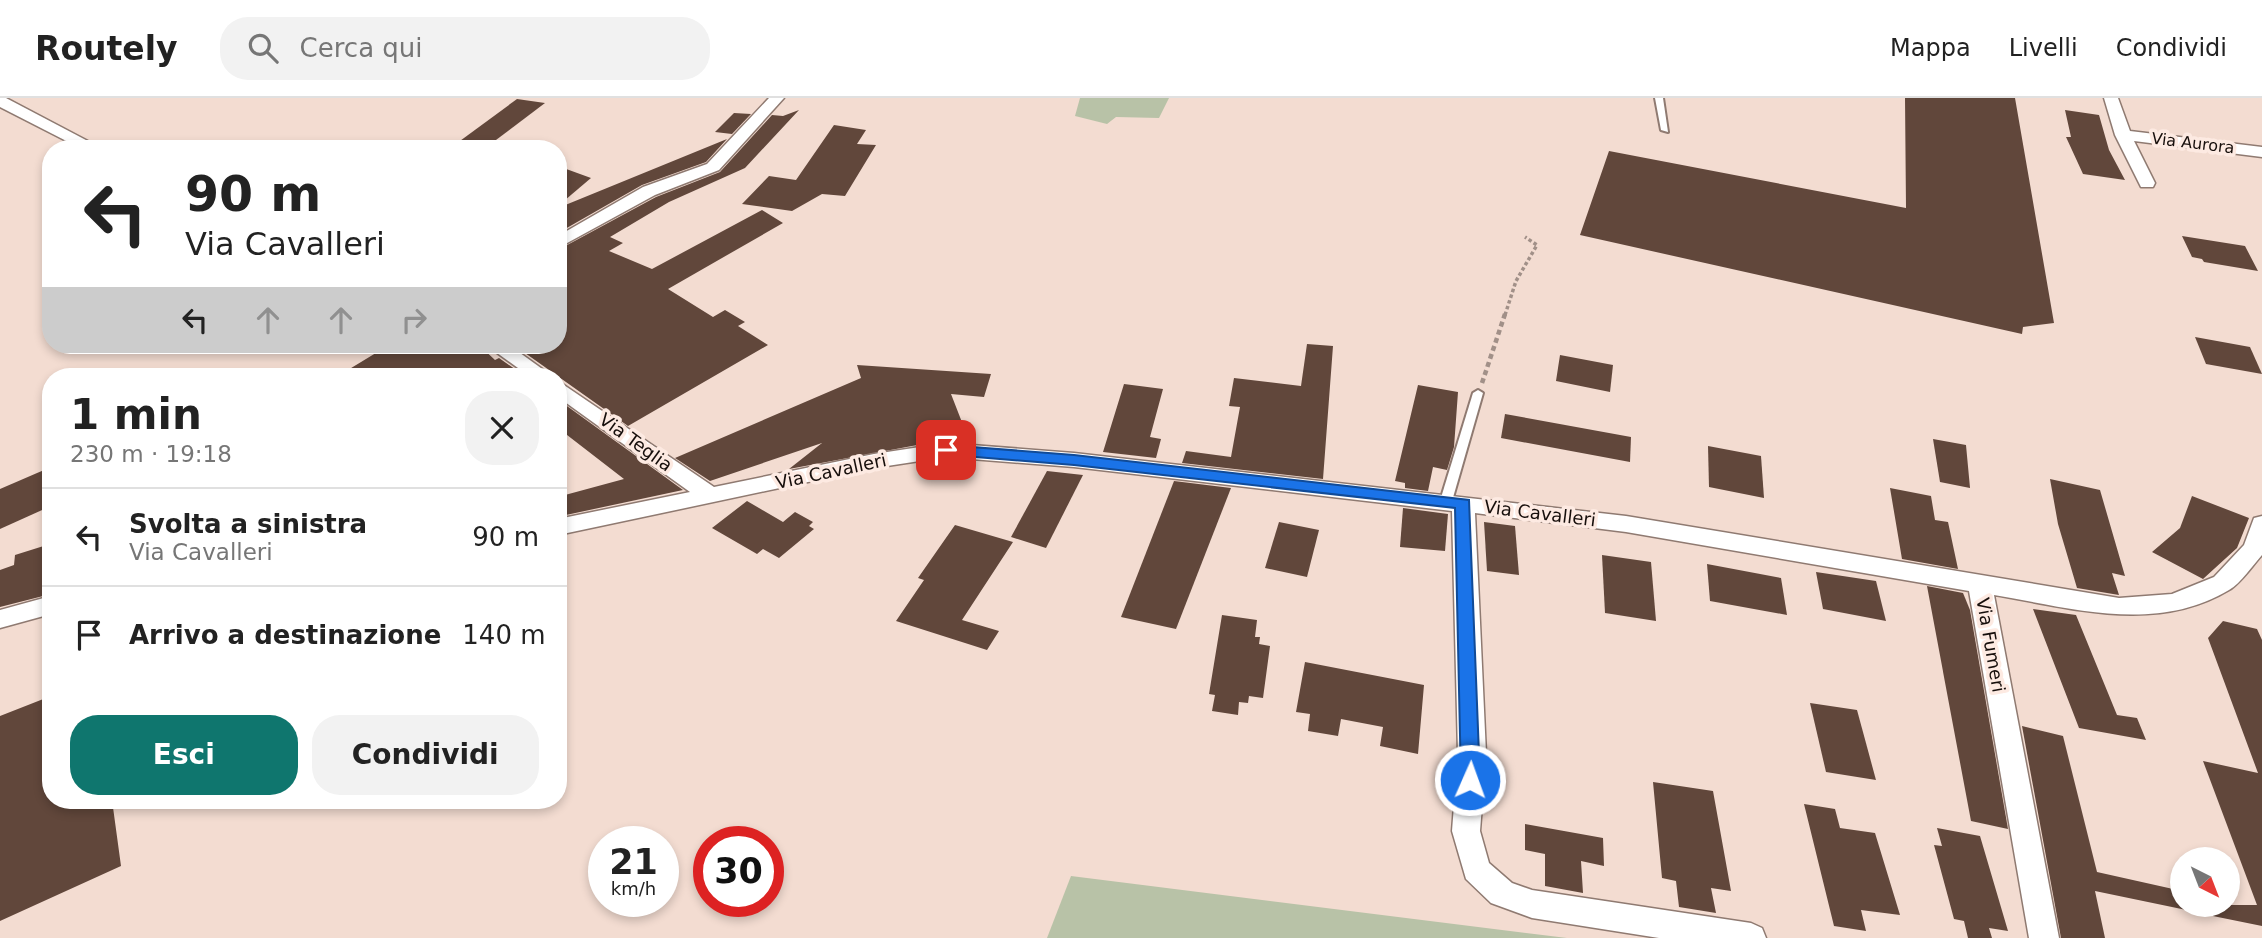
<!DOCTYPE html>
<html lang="it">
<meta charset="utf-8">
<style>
body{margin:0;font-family:"DejaVu Sans",sans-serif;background:#f2f2f2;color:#222;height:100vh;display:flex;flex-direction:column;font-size:26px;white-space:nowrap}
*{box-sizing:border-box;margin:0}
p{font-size:23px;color:#767676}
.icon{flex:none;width:38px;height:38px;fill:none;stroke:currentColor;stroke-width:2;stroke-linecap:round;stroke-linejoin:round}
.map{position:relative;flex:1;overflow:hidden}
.details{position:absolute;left:42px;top:270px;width:525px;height:441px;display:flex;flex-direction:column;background:#fff;border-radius:28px;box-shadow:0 4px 10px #0003}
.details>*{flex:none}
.top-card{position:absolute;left:42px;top:42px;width:525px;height:214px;border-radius:28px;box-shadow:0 4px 10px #0003;background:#fff;color:#222;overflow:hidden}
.needle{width:46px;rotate:138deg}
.fabs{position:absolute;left:2170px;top:749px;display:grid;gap:14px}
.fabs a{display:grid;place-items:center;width:70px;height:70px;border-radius:50%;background:#fff;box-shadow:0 4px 10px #0003;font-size:35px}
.speed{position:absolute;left:588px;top:728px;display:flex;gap:14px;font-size:35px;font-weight:700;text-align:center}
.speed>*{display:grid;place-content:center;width:91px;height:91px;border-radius:50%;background:#fff;box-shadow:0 4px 10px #0003;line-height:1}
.speed small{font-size:18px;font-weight:400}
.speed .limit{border:10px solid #d22;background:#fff;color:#111}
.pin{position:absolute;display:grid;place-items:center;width:60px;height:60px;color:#fff;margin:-30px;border-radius:14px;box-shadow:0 4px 10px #0006}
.me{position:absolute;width:77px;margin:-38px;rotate:2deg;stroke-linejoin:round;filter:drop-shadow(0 0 5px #0008)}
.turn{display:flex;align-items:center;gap:24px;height:147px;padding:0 28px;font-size:32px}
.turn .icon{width:91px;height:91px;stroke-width:2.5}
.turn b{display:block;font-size:49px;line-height:60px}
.lanes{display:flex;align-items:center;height:66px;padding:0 28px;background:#0003;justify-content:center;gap:35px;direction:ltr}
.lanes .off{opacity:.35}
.round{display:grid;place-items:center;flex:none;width:74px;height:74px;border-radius:28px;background:#f2f2f2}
.summary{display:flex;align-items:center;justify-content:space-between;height:119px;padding:0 28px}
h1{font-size:42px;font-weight:700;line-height:52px}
.action{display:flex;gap:14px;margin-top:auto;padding:14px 28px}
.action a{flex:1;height:80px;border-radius:28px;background:#0f766e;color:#fff;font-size:28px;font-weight:700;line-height:80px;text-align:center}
.action a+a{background:#f2f2f2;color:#222}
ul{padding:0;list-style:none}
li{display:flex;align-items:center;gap:21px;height:98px;padding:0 28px;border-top:2px solid #e0e0e0}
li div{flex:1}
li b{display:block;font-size:26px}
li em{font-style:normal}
header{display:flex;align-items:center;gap:42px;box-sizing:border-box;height:98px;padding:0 35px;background:#fff;border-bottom:2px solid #e0e0e0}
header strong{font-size:33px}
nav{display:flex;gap:38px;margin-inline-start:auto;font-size:24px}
.search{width:490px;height:63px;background:#f2f2f2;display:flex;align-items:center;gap:18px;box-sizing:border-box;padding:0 24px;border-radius:28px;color:#767676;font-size:26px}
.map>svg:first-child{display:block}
</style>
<header>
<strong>Routely</strong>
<div class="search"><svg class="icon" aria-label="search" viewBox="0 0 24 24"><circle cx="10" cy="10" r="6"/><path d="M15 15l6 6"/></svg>Cerca qui</div>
<nav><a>Mappa</a><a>Livelli</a><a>Condividi</a></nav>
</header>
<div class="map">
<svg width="2262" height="840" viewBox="0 0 2262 840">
<rect width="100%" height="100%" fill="#f3dcd1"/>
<!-- green -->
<g fill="#b8c2a7">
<path d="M1080 0H1169L1159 20 1116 19 1107 26 1075 18Z"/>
<path d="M1071 778 1567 840H1047Z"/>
</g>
<!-- building -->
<g fill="#61473b">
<path d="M1905 0H2015L2054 225 2023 229 2022 236 1580 137 1609 53 1906 110Z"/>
<path d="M517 1 545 5 484 51H449Z"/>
<path d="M799 12 745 70 669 104 610 139 623 145 609 153 652 171 762 112 783 125 668 191 713 219 725 212 745 224 738 228 768 247 628 328 518 250 524 247H558V152L656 99 720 74 772 17 783 18Z"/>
<path d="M2065 12 2099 17 2109 52 2125 82 2083 76 2066 39H2071Z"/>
<path d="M734 15 751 16 732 36 715 34Z"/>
<path d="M834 27 866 32 857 46 876 47 845 98 822 96 792 113 742 106 769 78 796 82Z"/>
<path d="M727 41 706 64 642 87 558 135V110Z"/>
<path d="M558 68 591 80 558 108Z"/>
<path d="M2182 138 2245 148 2258 173 2204 164 2202 161 2192 159Z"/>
<path d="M2195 239 2250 249 2262 276 2206 266Z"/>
<path d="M1307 246 1333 248 1323 381 1182 365 1186 353 1231 359 1240 309 1229 308 1234 280 1301 288Z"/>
<path d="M389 247H479L495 262 499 260 522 276 338 278Z"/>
<path d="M1560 257 1613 267 1610 294 1556 283Z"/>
<path d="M857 267 991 276 984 299 951 296 965 332 933 339 928 345 789 371 822 345 710 383 675 360 861 280Z"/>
<path d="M1124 286 1163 291 1150 339 1161 341 1156 360 1103 354Z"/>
<path d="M1418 287 1458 294 1454 349 1447 372 1433 369 1428 393 1405 390V385L1395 383Z"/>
<path d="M560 303 683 392 566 417 565 397 624 381 558 330Z"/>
<path d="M1505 316 1631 339 1630 364 1501 340Z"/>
<path d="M1933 341 1966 347 1970 390 1940 384Z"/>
<path d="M1708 348 1761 358 1764 400 1709 389Z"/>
<path d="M51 369V408L0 431V391Z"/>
<path d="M1047 373 1083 377 1046 450 1011 439Z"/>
<path d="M2050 381 2100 392 2125 478 2112 475 2119 497 2077 490 2058 426Z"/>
<path d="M1174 383 1231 390 1176 531 1121 519Z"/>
<path d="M1890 390 1931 398 1935 422 1948 424 1958 471 1902 461Z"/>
<path d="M2192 398 2249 420 2237 450 2203 481 2152 454 2180 430Z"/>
<path d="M747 403 783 424 795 414 813 424 809 428 814 431 779 460 763 451 757 456 712 430Z"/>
<path d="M1403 410 1448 416 1445 453 1400 449Z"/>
<path d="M1279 424 1319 432 1307 479 1265 470Z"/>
<path d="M1484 424 1515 428 1519 477 1487 473Z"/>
<path d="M955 427 1013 444 962 522 999 533 987 552 896 523 924 482 918 480Z"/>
<path d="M50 446 51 496 0 509V472L14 467 15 457Z"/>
<path d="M1602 457 1651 464 1656 523 1605 515Z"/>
<path d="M1707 466 1781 480 1787 517 1710 503Z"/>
<path d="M1816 474 1876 483 1886 523 1823 511Z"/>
<path d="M1927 488 1963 495 1970 512 2008 731 1971 723Z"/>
<path d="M2033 511 2076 517 2117 617 2137 620 2146 642 2079 630Z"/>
<path d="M1222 517 1257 522 1255 539H1260L1259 546 1270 548 1263 600 1249 598 1248 605 1239 604 1238 617 1212 613 1215 597 1209 596Z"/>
<path d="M2223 523 2257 531 2262 542V828L2203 816 2204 807H2257L2203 663 2258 675 2208 540Z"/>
<path d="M1305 564 1424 587 1418 656 1380 648 1383 629 1341 621 1338 638 1308 633 1310 616 1296 614Z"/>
<path d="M51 598V702H112L121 768 0 823V618Z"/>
<path d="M1810 605 1857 612 1876 682 1826 674Z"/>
<path d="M2022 628 2063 638 2097 774 2182 793V807H2197L2196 814 2095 793 2105 840H2061Z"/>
<path d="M1653 684 1713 693 1731 793 1711 790 1716 815 1679 809 1676 783 1662 780Z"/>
<path d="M1804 706 1835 711 1840 730 1875 735 1900 817 1861 812 1866 833 1834 828Z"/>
<path d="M1525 726 1603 740 1604 768 1581 763 1583 795 1545 788V756L1525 752Z"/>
<path d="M1937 730 1980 738 2008 833 1989 830 1992 840H1968L1964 823 1954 821 1934 747 1942 748Z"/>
</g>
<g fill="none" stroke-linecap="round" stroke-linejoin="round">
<defs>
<g id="service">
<path d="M1655 0H1663L1668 34 1661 32Z"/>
<path d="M1478 292 1483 295 1452 403 1446 407 1442 406 1440 403 1473 295Z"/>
</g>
<g id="minor">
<path d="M0 0H6L103 51H82L0 9Z"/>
<path d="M769 0H784L719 72 655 97 558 150V138L643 89 707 66Z"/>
<path d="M2104 0H2118L2130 33 2262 49V59L2134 43 2155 85 2153 89H2141L2115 37Z"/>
<path d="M486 247H509L552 278H529Z"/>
<path d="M558 283 714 389 874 356 946 345 1074 355 1626 418 2119 500 2172 496 2214 479 2244 447 2254 420 2262 418V457C2252 468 2241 485 2229 492 2156 536 2072 510 1994 497L2059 840H2029L1969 493 1626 434 1475 415 1486 656 1480 733 1489 765 1512 785 1532 792 1751 825 1762 830 1766 840H1659L1532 820 1491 805 1466 781 1452 733 1458 656 1452 413 1074 369 946 359 874 370 558 437V421L690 394 558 299Z"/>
<path d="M51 498V516L0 530V512Z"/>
</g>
</defs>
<!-- service casing -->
<use href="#service" stroke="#8f7a71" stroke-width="4"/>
<!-- minor casing -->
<use href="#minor" stroke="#8f7a71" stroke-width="3"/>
<!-- path-far1 -->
<path stroke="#a19088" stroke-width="3.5" stroke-dasharray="3.5 2.5" stroke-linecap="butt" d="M1505 217 1516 183 1537 147 1525 139"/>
<!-- path -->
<path stroke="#a19088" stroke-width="4.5" stroke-dasharray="5 3.5" stroke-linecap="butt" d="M1482 285 1505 216"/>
<!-- service -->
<use href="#service" fill="#fff" fill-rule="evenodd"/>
<!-- minor -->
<use href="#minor" fill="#fff" fill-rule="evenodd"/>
</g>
<!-- route -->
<path fill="#1a73e8" stroke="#114b97" stroke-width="2" d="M946 347 1074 357 1469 402 1480 682 1477 687H1463L1461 682 1455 410 1074 367 940 356V349Z"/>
<g text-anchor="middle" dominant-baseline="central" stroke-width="7" stroke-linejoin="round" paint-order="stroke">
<!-- far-street labels -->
<g font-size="16" fill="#160e0b" stroke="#fdeae2">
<text transform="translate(2193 45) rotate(7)">Via Aurora</text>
</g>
<!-- street labels -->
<g font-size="18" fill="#160e0b" stroke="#fdeae2">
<text transform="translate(636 344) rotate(36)">Via Teglia</text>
<text transform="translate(831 373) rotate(-12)">Via Cavalleri</text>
<text transform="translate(1540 415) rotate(7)">Via Cavalleri</text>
<text transform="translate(1991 547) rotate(80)">Via Fumeri</text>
</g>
</g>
</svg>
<div class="fabs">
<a><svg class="needle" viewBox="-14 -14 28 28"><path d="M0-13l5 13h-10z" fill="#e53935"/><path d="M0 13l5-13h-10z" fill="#767676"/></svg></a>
</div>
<div class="speed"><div>21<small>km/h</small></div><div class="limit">30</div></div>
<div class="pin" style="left:946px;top:352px;background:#d93025"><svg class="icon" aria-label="arrive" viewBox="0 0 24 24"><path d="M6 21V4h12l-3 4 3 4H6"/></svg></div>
<svg class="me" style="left:1470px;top:682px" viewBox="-20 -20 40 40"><circle r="17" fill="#1a73e8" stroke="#fff" stroke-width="3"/><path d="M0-11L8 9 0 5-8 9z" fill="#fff"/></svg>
<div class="top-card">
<div class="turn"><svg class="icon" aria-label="left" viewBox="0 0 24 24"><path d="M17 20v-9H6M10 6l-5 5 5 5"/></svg><div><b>90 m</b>Via Cavalleri</div></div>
<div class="lanes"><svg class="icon" aria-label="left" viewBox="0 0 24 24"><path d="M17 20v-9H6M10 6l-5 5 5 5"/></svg><svg class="icon off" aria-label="ahead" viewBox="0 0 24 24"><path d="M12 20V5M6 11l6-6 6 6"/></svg><svg class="icon off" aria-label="ahead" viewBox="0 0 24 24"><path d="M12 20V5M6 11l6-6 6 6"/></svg><svg class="icon off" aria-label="right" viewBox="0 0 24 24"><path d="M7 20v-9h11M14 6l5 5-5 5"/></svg></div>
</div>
<section class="details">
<div class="summary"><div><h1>1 min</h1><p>230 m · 19:18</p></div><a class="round"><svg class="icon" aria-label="close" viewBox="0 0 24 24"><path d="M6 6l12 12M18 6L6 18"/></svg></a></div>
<ul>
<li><svg class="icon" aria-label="left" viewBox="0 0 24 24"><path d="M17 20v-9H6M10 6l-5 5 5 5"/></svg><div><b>Svolta a sinistra</b><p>Via Cavalleri</p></div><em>90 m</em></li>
<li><svg class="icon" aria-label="arrive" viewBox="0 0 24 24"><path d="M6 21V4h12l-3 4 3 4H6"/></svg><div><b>Arrivo a destinazione</b></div><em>140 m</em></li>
</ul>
<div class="action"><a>Esci</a><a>Condividi</a></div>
</section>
</div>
